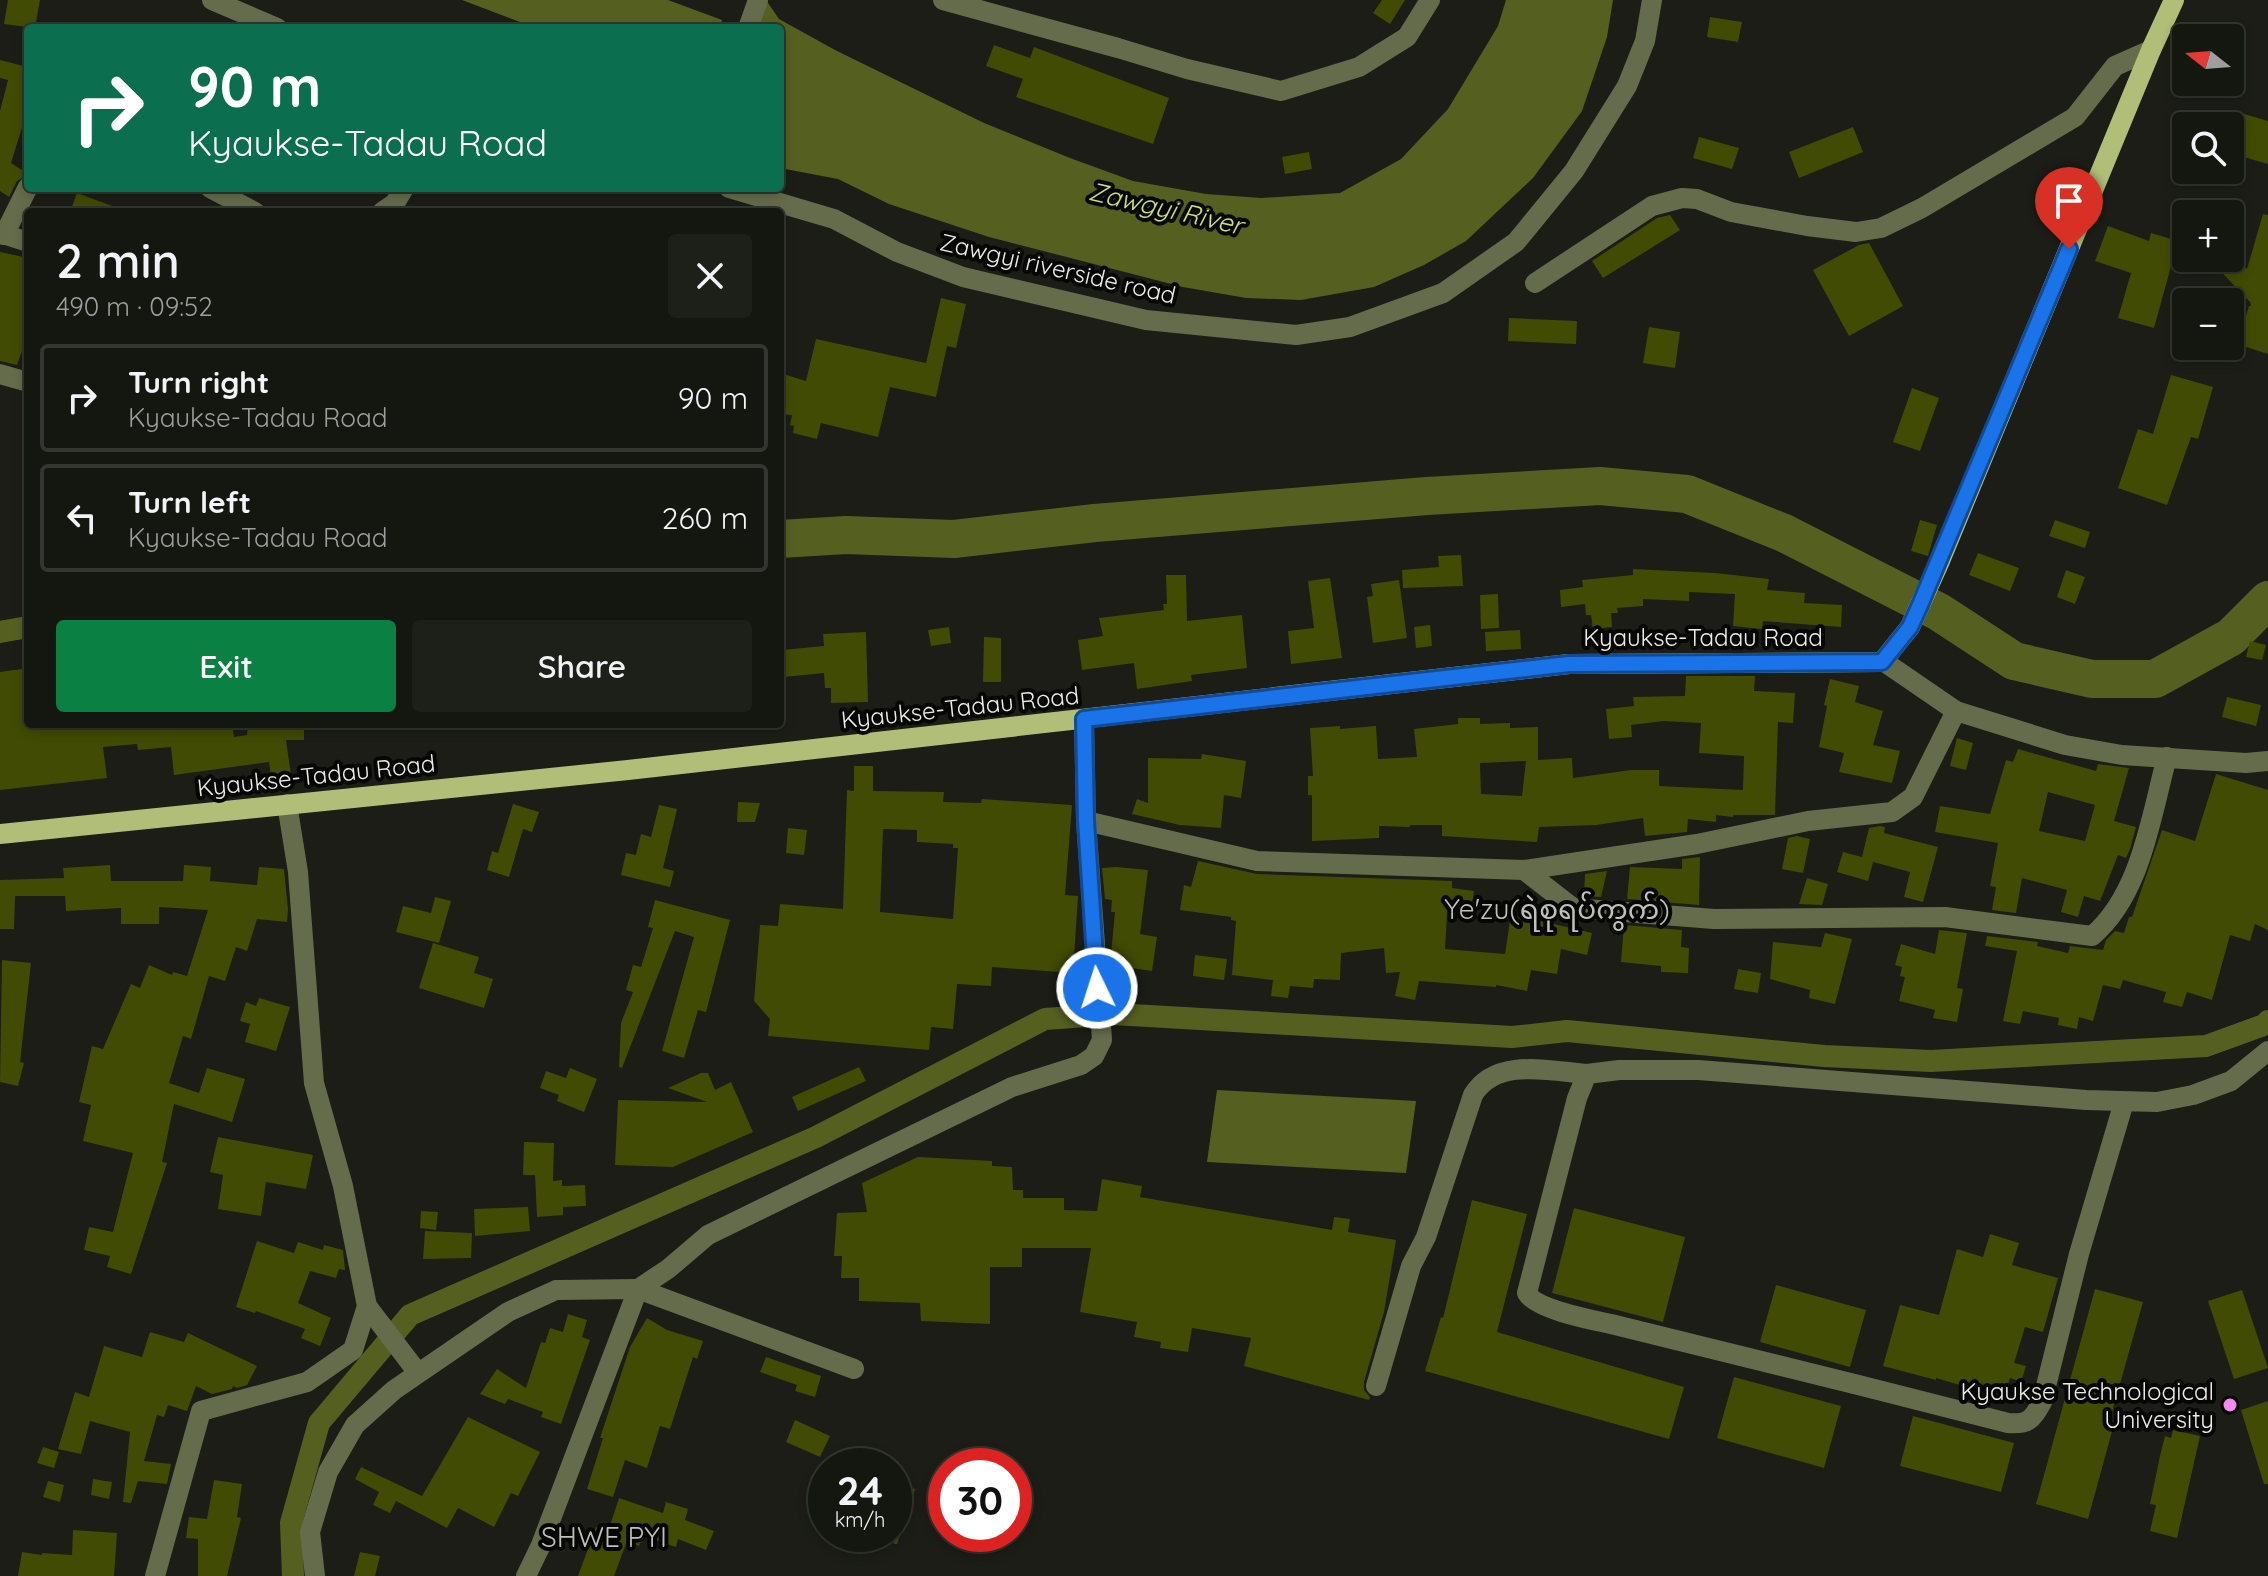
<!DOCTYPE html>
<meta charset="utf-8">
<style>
body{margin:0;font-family:Quicksand,"Noto Sans Myanmar",sans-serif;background:#1d1f19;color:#f1f3f6;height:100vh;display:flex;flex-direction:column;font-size:30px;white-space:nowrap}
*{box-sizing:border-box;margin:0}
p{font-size:26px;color:#9d9f9f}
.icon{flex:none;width:44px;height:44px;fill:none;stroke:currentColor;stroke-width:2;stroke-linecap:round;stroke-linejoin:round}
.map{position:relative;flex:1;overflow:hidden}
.details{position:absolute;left:24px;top:208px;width:760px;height:520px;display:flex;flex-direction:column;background:#141610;border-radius:8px;box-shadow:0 4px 12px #0003,0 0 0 2px #333530}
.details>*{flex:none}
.hud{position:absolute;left:24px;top:24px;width:760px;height:168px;border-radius:8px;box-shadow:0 4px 12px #0003,0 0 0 2px #333530;background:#0b6e4f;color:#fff;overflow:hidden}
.needle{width:52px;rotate:287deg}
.controls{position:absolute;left:2172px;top:24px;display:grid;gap:16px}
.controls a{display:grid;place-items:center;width:72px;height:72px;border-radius:8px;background:#141610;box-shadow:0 4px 12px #0003,0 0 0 2px #333530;font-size:40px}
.speed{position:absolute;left:808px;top:1448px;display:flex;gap:16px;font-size:40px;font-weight:700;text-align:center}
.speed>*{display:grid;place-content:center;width:104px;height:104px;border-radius:50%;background:#141610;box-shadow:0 4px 12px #0003,0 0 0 2px #333530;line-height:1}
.speed small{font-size:20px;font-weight:400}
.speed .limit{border:12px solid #d22;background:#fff;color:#111}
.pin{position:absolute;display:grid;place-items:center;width:68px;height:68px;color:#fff;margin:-82px -34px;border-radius:50% 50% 50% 0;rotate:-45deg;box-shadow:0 0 8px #0007}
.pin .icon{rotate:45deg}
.me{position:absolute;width:88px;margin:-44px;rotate:356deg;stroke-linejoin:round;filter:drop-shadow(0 0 6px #0008)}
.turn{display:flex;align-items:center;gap:28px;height:168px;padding:0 32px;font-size:36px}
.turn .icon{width:104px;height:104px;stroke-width:2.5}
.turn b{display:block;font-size:56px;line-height:68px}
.round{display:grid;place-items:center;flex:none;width:84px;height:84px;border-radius:8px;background:#1d1f19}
.headline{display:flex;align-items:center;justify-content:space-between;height:136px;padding:0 32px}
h1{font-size:48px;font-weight:600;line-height:60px}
.cta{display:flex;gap:16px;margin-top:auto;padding:16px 32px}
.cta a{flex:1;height:92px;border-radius:8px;background:#0b8043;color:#fff;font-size:32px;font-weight:600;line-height:92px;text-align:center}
.cta a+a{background:#1d1f19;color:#f1f3f6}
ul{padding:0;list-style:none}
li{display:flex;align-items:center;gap:24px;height:108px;margin:0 16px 12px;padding:0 16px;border:4px solid #333530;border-radius:8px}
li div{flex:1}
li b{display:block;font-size:30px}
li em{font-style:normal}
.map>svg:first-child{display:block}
</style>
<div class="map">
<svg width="2268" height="1576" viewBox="0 0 2268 1576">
<rect width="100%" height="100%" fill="#1b1d16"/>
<!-- water -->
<g fill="#556020">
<path d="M462 0H668L722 20 720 28H536Z"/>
<path d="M766 0 779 19 835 50 984 123 1070 158 1133 181 1206 194 1261 198 1340 193 1401 159 1448 109 1498 26 1506 0H1613L1607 37 1582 111 1533 178 1466 241 1424 265 1374 287 1301 300 1246 298 1183 287 989 237 889 204 838 179 780 168V28H754Z"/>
<path d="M1217 1090 1416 1101 1406 1173 1207 1162Z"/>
</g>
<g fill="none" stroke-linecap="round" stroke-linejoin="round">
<!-- canal -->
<g stroke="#556020" stroke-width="22">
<path d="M0 632 28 627"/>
<path d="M293 1576 291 1523 319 1423 410 1315 816 1137 1045 1019 1114 1014 1512 1037 1567 1031 1824 1056 1931 1061 2206 1046 2264 1025 2268 1021"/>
</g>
<!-- river -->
<path stroke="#556020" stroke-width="38" d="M780 539 846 535 954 539 1095 523 1427 496 1600 486 1687 494 1784 533 1939 612 2014 661 2092 679H2155L2231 637 2268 600"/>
</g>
<!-- building -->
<g fill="#414b03" fill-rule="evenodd">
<path d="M8 0H40L35 28 4 24Z"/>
<path d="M1382 0H1405L1390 24 1373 13Z"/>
<path d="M1710 17 1742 22 1738 42 1707 37Z"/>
<path d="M994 45 1030 58 1034 47 1169 98 1153 144 1016 97 1023 79 986 66Z"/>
<path d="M0 60 28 67V108L11 163 28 174 17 181 9 197 0 191V111L8 80 0 78Z"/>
<path d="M2237 112 2268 121V164L2230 153V133Z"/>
<path d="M1853 127 1863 152 1799 178 1789 152Z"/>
<path d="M1699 137 1739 148 1732 169 1693 158Z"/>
<path d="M1309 152 1312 169 1285 174 1282 157Z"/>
<path d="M77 193 123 210V212H70Z"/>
<path d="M2263 214 2268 215V354L2237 344 2249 306H2251L2250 302 2208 258H2237L2247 269Z"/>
<path d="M1670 215 1680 230 1603 278 1592 261 1657 218Z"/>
<path d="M2108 226 2149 241 2151 233 2178 241 2154 328 2118 318 2131 273 2095 261Z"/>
<path d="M1869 243 1903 306 1849 336 1813 270 1859 245Z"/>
<path d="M0 252 28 258V334L17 365 0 361Z"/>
<path d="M941 298 966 304 956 348 947 346 936 397 890 387 878 437 821 423 817 439 793 433 794 426 790 425 792 415 780 414V373L806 381 816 339 926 363Z"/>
<path d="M1509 318 1577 321 1576 344 1508 341Z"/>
<path d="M1649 327 1680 332 1675 368 1643 363Z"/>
<path d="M2171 375 2213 387 2198 439 2191 437 2167 505 2118 488 2138 429 2153 434Z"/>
<path d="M1912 388 1939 398 1920 451 1893 442Z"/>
<path d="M1920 520 1937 525 1928 556 1911 551Z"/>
<path d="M2055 520 2090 532 2085 548 2049 536Z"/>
<path d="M1978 553 2019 568 2010 591 1969 575Z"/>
<path d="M1461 555 1463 586 1403 588 1402 570 1439 567 1438 556Z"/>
<path d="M1633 569 1715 573 1769 579 1767 590 1805 593 1804 603 1842 605 1841 627 1763 621 1762 629 1733 626 1735 594 1689 592V601L1643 599V606L1617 608 1618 613H1611L1612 627 1593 629 1591 615H1586L1585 604 1561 607 1560 590 1583 587 1582 580 1633 575Z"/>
<path d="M2066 570 2085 577 2075 604 2057 597Z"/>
<path d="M1166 575H1186L1187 621 1242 615 1247 668 1191 675 1192 681 1137 689 1134 663 1082 670 1078 640 1103 636 1099 618 1164 610 1163 604H1167Z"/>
<path d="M1330 578 1342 658 1291 664 1288 631 1314 628 1308 581Z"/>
<path d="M1399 580 1407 638 1373 643 1367 597 1373 596 1371 584Z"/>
<path d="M1498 594 1499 628 1481 629 1480 595Z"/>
<path d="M1430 625 1432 646 1416 648 1414 627Z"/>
<path d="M949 627 951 643 931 646 928 630Z"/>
<path d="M1520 630 1521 649 1486 651 1485 632Z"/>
<path d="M866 632 868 702 831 703V688H825L824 673 784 677 782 650 824 646 823 634Z"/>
<path d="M984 637 1001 638V682H983Z"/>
<path d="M2250 641 2266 645 2262 660 2246 657Z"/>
<path d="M22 669 24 686 28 685V724H232L234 737 247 735 248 724H304V740H286L291 775 271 777 269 762 174 775 171 747 138 750 137 744 103 747 107 778 0 790V672Z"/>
<path d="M1686 676H1755L1754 691 1795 693 1793 723 1778 722 1775 815H1733V817L1716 815V822L1688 819 1687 832 1645 836 1643 818 1596 825 1539 827 1537 842 1442 836V825H1410V827L1379 826V838L1312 841V795H1308V776H1313L1310 728 1340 726V729L1376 726 1378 759 1417 757 1414 729 1458 724V718H1480V724L1510 723V728L1538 727V760L1572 758 1573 778 1631 770H1659V786L1743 790 1744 756 1699 753 1701 723 1664 721 1631 725 1632 737 1609 739 1606 709 1634 706 1633 697 1685 696ZM1526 761 1522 796 1481 794 1480 763Z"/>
<path d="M1830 679 1859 686 1855 702 1883 711 1873 745 1900 751 1892 783 1839 772 1844 753 1819 747 1827 706 1824 705Z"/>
<path d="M2227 697 2261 705 2256 726 2222 717Z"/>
<path d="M1957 738 1973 743 1966 770 1950 766Z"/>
<path d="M2018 749 2096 771 2098 764 2129 768 2114 821 2136 827 2130 849 2126 858 2118 855 2100 901 2084 896 2078 917 2061 912 2067 890 2022 878 2016 913 1992 910 1996 887 1990 886 1998 843 1935 832 1940 806 1990 814 2006 760 2013 762ZM2048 792 2095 805 2085 841 2039 831Z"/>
<path d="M1202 754 1246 761 1241 798 1224 795 1221 828 1180 825 1132 814 1137 799 1148 803V758L1201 759Z"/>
<path d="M854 766H873V791L944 792 943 802 981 803 982 799 1072 805 1065 895 1078 896 1073 973 992 967 991 986 957 984 953 1029 931 1027 929 1050 768 1036 770 1019 754 1001 760 925 778 926 780 904 843 909 847 790 854 791ZM883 829 917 830V842L953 844V848H958L953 919 880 912Z"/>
<path d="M2216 774 2268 790V930L2255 924 2250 941 2230 935 2212 1000 2187 992 2182 1007 2163 1002 2166 992 2123 980 2120 989 2103 985 2093 1021 2079 1017 2077 1029 2058 1025 2059 1018 2023 1011 2020 1024 2003 1021 2017 951 1985 946 1987 936 2038 942 2037 946 2068 953 2070 946 2103 950 2106 940 2115 931 2124 933 2129 917H2132L2162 830 2195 841Z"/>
<path d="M738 802 760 803 755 822H737Z"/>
<path d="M513 804 539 812 532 832 523 829 509 877 487 870 492 851 498 853Z"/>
<path d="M659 805 677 809 663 868 674 871 670 887 621 875 626 853 636 855 641 834 651 837Z"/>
<path d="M1880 826 1885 827 1884 833 1938 847 1923 902 1904 897 1910 872 1873 862 1868 881 1837 872 1843 852 1862 857 1869 828Z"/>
<path d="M788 828 807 830 804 855 786 853Z"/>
<path d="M1797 836 1810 839 1803 873 1782 869 1788 838Z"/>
<path d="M1700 857 1699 905 1627 899 1630 867 1682 869V859Z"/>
<path d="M1198 861 1257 874 1452 881V888L1474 891 1471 913 1450 909V916L1447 915 1445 949 1505 954 1511 914 1592 933 1587 955 1561 949 1557 974 1531 970 1527 991 1496 985V987L1419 981 1415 1000 1395 996 1400 972 1386 973 1384 948 1341 953 1340 980 1314 979 1313 988 1290 986 1288 998 1271 996 1273 980 1232 975 1236 921 1231 920V917L1180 910 1184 885 1191 887Z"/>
<path d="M110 865 111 881H183L184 865 211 867 210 881 257 885 259 867 284 869 288 910 287 922 257 919 247 951 236 947 225 981 209 976 191 1039 183 1036 169 1083 199 1093 207 1068 245 1079 232 1122 174 1104 162 1162 167 1163 131 1274 107 1267 110 1256 84 1250 89 1227 113 1232 133 1153 83 1141 91 1105 79 1102 92 1046 103 1049 131 984 140 988 149 965 172 975 173 972 187 976 208 910 159 907V924H121V908L66 911 65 896H15L14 929H0V880L64 878 63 868Z"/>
<path d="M1116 867 1148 870 1140 934 1157 937 1152 971 1110 965 1115 912H1111L1112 900 1105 899 1102 868Z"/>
<path d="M1607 871 1601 897 1584 896 1585 874Z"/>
<path d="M1807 878 1828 884 1822 905 1799 904Z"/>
<path d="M435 897 451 901 439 943 396 932 403 906 431 913Z"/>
<path d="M655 900 730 920 706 1012 698 1010 684 1058 662 1051 694 937 675 931 622 1068 619 1067 621 1023 633 992 626 990 633 965 641 967 653 928 648 927Z"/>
<path d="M1624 925 1682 930 1681 947 1689 948 1688 973 1661 972V966L1621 962Z"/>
<path d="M1939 930 1967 933 1957 988 1963 989 1957 1022 1933 1018 1935 1010 1899 1001 1905 977 1900 976 1902 967 1895 965 1901 944 1935 954Z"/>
<path d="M1825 933 1852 939 1835 1004 1809 998 1810 990 1770 979 1773 942 1821 947Z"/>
<path d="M433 943 479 957 474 973 493 979 484 1008 419 988Z"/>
<path d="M1195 955 1227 959 1224 980 1193 976Z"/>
<path d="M2 960 31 963 20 1062 24 1063 18 1086 0 1082Z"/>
<path d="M1738 969 1761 973 1758 993 1734 989Z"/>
<path d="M259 998 290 1007 276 1051 245 1042 250 1024 240 1021 246 1002 256 1006Z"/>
<path d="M859 1067 866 1081 798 1111 792 1097Z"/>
<path d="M570 1068 597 1079 584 1112 557 1101 559 1095 540 1088 546 1071 566 1078Z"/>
<path d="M701 1073H708L715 1090 731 1082 753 1132 673 1167 615 1165 618 1100 707 1102 668 1088Z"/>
<path d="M218 1137 313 1155 306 1189 266 1182 261 1216 218 1209 223 1175 210 1172Z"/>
<path d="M524 1142 554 1143 553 1181 562 1180V1186L585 1185 586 1206 563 1207V1215L537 1217 535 1175H523Z"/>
<path d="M918 1157 992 1161V1166L1012 1167 1013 1190H1023V1198H1064V1210L1097 1211 1102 1179 1142 1186 1140 1197 1332 1230 1334 1217 1350 1219 1348 1232 1396 1240 1384 1312 1364 1382V1390L1370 1397 1369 1400 1244 1366 1251 1338 1192 1328 1188 1352 1160 1348 1161 1342 1134 1337 1137 1322 1080 1312 1091 1248H1022V1267H990V1324L921 1321 920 1303 859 1301V1278H841L842 1256H834L837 1213 867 1212 862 1183Z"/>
<path d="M1472 1200 1527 1214 1497 1332 1684 1387 1669 1439 1425 1371 1441 1317 1443 1318Z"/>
<path d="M528 1207 530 1231 475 1236 474 1209Z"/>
<path d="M1574 1208 1685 1237 1663 1322 1552 1293Z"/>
<path d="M421 1211 438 1212 436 1230 420 1228Z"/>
<path d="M425 1231 472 1233 471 1258 423 1259Z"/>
<path d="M1990 1234 2019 1243 2012 1265 2058 1278 2043 1332 2025 1327 2014 1363 2026 1366 2021 1382 2010 1378 2004 1398 1936 1378V1380L1883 1366 1900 1305 1939 1315 1957 1249 1983 1257Z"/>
<path d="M257 1241 294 1253 298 1242 323 1250 324 1245 343 1250 345 1270 339 1269 336 1278 310 1271 298 1303 331 1318 320 1346 301 1338 305 1329 256 1311 255 1313 236 1307Z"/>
<path d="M1776 1285 1866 1310 1850 1367 1760 1342Z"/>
<path d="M2095 1289 2143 1302 2109 1423 2114 1424 2088 1519 2036 1504Z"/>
<path d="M2242 1290 2268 1368 2234 1379 2208 1301Z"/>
<path d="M568 1314 587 1320 582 1337 590 1340 561 1424 541 1417 543 1412 508 1399 505 1404 480 1394 497 1369 526 1388 541 1342 545 1343 550 1328 563 1332Z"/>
<path d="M647 1318 667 1330 703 1341 697 1359 693 1357 670 1429 660 1426 647 1468 625 1460 613 1497 587 1489 603 1438H600L630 1347Z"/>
<path d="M150 1332 184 1342 188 1333 257 1366 247 1385 237 1388 233 1386 232 1389 212 1394 196 1386 187 1411 168 1405 164 1417 157 1415 144 1461 171 1464 167 1484 138 1481 131 1503 123 1502 130 1432 90 1421 81 1454 58 1449 75 1392 89 1397 104 1346 142 1357Z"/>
<path d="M766 1357 821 1376 815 1397 795 1391 797 1385 760 1372Z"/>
<path d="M1734 1377 1841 1406 1824 1468 1717 1438Z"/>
<path d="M2268 1401V1484H2264L2241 1410Z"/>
<path d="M1913 1416 2014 1443 2001 1492 1900 1466Z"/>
<path d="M468 1417 540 1452 518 1496 511 1493 494 1527 458 1508 447 1528 396 1501 390 1513 373 1505 379 1492 355 1479 361 1467 422 1496Z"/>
<path d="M795 1420 830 1436 820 1457 786 1442Z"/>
<path d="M2173 1430 2200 1436 2177 1538 2150 1531 2156 1505 2150 1504 2160 1456 2165 1436 2171 1438Z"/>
<path d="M43 1447 59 1452 54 1468 37 1463Z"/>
<path d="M93 1479 112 1482 109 1499 91 1495Z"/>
<path d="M214 1480 242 1484 237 1517 241 1518 227 1576H198V1539L186 1538 189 1517 207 1519Z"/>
<path d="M48 1481 64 1485 60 1502 43 1497Z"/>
<path d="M894 1482 915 1489 897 1544H894Z"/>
<path d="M619 1498 663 1513 666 1502 688 1509 685 1520 714 1531 706 1550 678 1539 676 1547 643 1536 639 1546 627 1541 614 1576H578L596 1527 608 1532Z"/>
<path d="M73 1530 117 1533 114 1576H18L22 1552 42 1555V1553L72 1555Z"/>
<path d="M360 1552 380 1556 375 1576H354Z"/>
</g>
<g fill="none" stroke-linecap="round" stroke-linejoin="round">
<!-- minor -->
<g stroke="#656c4b" stroke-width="20">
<path d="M212 0 277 28"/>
<path d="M943 0 1118 48 1187 69 1281 91 1359 67 1407 37 1430 0"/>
<path d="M748 28 758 0"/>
<path d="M210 188 255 212"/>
<path d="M729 188 834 219 897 252 963 277 1146 320 1296 335 1350 327 1443 293 1516 242 1574 171 1627 86 1645 41 1652 0"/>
<path d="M382 212 395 203 404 188"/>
<path d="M0 233 28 242"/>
<path d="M4 235 28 187"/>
<path d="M1535 283 1652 206 1682 198 1697 199 1731 212 1807 226 1856 232 1881 228 1922 208 2075 117 2115 66 2151 50"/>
<path d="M0 374 28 382"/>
<path d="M1883 661 1956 711 2065 745 2122 755 2246 763 2268 761"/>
<path d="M1086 821 1257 861 1524 870 1697 844 1808 821 1892 812 1913 797 1956 711"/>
<path d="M1524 870 1573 908 1714 919 1945 917 2092 936C2141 895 2151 816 2167 757"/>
<path d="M2124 1102 2079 1254 2042 1402C2033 1419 2028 1425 2008 1423 1876 1389 1743 1356 1611 1324 1592 1320 1535 1309 1527 1293L1577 1098 1587 1074 1619 1070H1698L2086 1100 2157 1102 2193 1095 2231 1081 2268 1051"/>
<path d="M367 1306 418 1373"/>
<path d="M1376 1386 1411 1266 1426 1237 1473 1095C1496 1057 1550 1071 1587 1074"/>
<path d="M155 1576 201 1411 307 1382 353 1350 367 1306 343 1186 314 1083 298 872 287 804"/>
<path d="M315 1576 310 1532 328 1472 355 1425 394 1390 508 1312 556 1290 638 1289 854 1369"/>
<path d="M526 1576 541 1545 638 1289 668 1269 708 1235 1012 1087 1081 1065 1094 1056 1102 1040 1086 821 1084 719"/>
</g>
<!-- major -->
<path stroke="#b0be78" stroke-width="20" d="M0 834 628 770 1569 664 1882 662 1910 627 1940 561 2151 50 2174 0"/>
</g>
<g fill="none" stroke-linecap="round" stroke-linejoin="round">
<defs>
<path id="route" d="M1097 988 1086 821 1084 719 1569 664 1882 662 1910 627 1920 605 2069 249"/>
</defs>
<!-- route casing -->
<use href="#route" stroke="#114b97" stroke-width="20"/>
<!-- route -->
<use href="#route" stroke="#1a73e8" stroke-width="14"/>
</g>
<!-- markers -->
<circle fill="#f389f1" stroke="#060705" stroke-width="3" cx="2230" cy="1405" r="8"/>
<g text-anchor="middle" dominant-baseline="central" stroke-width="8" stroke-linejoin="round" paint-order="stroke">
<!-- street labels -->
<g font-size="24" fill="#ebece8" stroke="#060705">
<text transform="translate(1058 268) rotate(13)">Zawgyi riverside road</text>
<text x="1703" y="637">Kyaukse-Tadau Road</text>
<text transform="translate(960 707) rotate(-6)">Kyaukse-Tadau Road</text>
<text transform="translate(316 775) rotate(-6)">Kyaukse-Tadau Road</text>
</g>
<!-- poi labels -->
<g font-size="24" fill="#ebece8" stroke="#060705" text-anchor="end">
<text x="2214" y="1391">Kyaukse Technological<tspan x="2214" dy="28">University</tspan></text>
</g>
<!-- water labels -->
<g font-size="26" font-style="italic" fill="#cee372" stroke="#060705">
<text transform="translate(1166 208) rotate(13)">Zawgyi River</text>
</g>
<!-- quarter labels -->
<g font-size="28" fill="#bfc1b8" stroke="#060705">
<text x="1557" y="908">Ye'zu(ရဲစုရပ်ကွက်)</text>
<text x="604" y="1536">SHWE PYI</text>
</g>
</g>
</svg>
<div class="controls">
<a><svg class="needle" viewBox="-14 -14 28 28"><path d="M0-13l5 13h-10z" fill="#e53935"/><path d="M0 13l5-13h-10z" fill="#9d9f9f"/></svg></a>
<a><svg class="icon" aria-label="search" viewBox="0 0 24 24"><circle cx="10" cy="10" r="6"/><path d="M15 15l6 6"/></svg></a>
<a>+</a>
<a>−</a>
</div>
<div class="speed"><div>24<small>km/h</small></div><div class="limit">30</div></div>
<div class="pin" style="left:2069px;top:249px;background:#d93025"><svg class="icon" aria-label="arrive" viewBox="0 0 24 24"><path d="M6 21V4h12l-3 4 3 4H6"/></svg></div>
<svg class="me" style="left:1097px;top:988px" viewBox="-20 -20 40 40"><circle r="17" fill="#1a73e8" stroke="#fff" stroke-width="3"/><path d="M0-11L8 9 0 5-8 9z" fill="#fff"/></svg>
<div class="hud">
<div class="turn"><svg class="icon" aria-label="right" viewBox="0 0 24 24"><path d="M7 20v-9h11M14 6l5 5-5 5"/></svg><div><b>90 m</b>Kyaukse-Tadau Road</div></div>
</div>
<section class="details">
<div class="headline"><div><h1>2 min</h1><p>490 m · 09:52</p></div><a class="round"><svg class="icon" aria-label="close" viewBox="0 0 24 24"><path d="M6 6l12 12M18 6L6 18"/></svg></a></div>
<ul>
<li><svg class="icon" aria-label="right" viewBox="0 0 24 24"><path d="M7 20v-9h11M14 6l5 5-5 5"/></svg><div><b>Turn right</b><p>Kyaukse-Tadau Road</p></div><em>90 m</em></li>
<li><svg class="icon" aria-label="left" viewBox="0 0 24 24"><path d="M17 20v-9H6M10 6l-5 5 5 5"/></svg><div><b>Turn left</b><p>Kyaukse-Tadau Road</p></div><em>260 m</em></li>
</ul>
<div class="cta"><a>Exit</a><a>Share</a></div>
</section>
</div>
